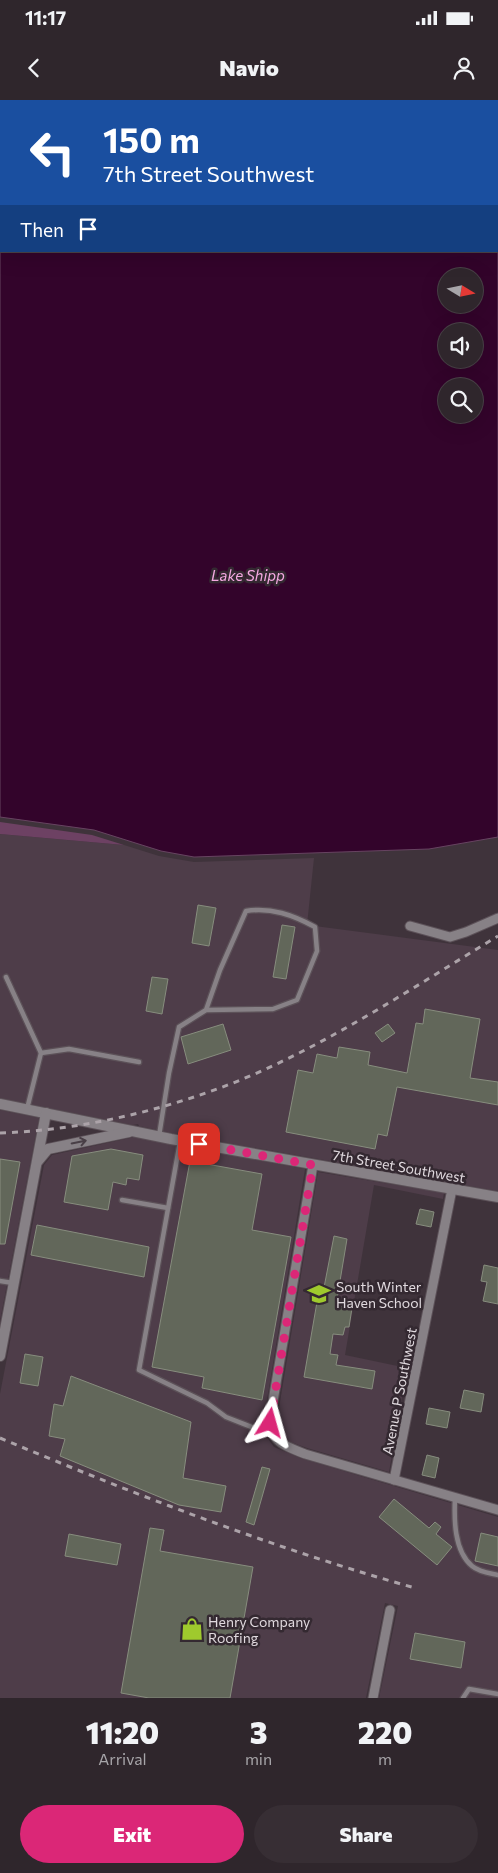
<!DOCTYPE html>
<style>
body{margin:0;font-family:Commissioner,sans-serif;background:#372e34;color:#f1f3f6;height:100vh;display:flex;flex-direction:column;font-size:19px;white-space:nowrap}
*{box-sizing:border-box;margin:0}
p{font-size:16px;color:#a7a5a9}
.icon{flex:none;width:28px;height:28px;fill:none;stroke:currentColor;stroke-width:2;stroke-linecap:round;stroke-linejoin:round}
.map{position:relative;height:1598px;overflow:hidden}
.sheet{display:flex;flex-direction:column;background:#2f262c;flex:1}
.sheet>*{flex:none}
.banner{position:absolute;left:0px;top:0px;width:499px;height:152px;box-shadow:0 5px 20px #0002,0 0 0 1px #4a4348;background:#1a4fa0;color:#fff;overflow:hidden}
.needle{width:32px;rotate:100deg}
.controls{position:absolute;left:438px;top:168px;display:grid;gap:10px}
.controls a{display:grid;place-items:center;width:45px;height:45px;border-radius:50%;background:#2f262c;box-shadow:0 5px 20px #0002,0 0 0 1px #4a4348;font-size:25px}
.pin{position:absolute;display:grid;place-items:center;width:42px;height:42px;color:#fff;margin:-21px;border-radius:10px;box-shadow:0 2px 8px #0006}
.me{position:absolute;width:55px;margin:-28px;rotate:8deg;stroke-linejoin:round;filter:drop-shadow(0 0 4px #0008)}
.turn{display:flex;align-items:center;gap:18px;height:105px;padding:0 20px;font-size:22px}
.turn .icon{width:65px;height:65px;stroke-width:2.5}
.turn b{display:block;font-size:35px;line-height:42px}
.then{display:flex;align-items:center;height:48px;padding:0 20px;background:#0003;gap:10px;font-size:19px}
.eta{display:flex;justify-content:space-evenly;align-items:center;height:85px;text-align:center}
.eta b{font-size:30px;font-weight:800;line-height:35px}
.primary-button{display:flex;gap:10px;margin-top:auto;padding:10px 20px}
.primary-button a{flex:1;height:58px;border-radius:30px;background:#db2777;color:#fff;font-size:20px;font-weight:800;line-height:58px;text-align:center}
.primary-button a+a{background:#372e34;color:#f1f3f6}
.status{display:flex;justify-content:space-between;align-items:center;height:35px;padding:0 25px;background:#2f262c;direction:ltr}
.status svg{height:14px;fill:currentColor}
header{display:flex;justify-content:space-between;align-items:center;height:65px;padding:0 20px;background:#2f262c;font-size:22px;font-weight:800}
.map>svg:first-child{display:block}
</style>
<div class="status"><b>11:17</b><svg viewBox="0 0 49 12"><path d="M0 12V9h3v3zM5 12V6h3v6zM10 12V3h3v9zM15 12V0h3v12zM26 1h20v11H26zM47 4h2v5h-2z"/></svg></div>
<header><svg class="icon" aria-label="back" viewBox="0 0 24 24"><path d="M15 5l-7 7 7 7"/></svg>Navio<svg class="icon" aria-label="person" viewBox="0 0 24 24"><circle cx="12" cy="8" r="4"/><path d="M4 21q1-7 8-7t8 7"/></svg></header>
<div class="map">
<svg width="498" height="1598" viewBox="0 0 498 1598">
<rect width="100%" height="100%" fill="#3f333b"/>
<!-- built -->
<g fill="#4e3d49">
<path d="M0 734 124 745 159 756 194 762 314 758 307 825 498 850V1091L172 1033 139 1026 138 1024 133 1025 0 998Z"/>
<path d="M0 1010 39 1018 0 1221Z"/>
<path d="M134 1037 305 1069 267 1300 264 1322 266 1336 274 1347 303 1359 498 1417V1598H379L398 1506 385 1503 366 1598H0V1294L44 1065 52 1055Z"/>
<path d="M318 1072 444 1093 443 1099 374 1085 345 1255 407 1268 389 1372 307 1348 285 1340 278 1332 277 1323 280 1302Z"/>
</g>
<!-- green -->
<path fill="#6d4163" d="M0 722 92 735 124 745 0 734Z"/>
<!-- water -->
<path fill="#33042b" stroke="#674461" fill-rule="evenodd" d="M0 0H498V737L429 749 194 757 161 751 94 730 0 717ZM1 1H498V151H1ZM446 176H474V204H446ZM446 231H474V259H446ZM446 286H474V314H446Z"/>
<!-- building -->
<g fill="#62675a" stroke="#878d7e">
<path d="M198 805 216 808 209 846 192 843Z"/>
<path d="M282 825 295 827 286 879 273 877Z"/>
<path d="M152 877 168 879 162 914 146 911Z"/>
<path d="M425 909 480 919 470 978 498 982V1005L397 987 387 1036 378 1034 375 1049 286 1032 298 970 313 973 317 954 337 958 339 947 370 952 368 965 407 973 416 923 423 924Z"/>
<path d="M223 924 231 950 188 964 181 937Z"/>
<path d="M388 924 395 933 382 942 375 933Z"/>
<path d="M111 1049 143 1055 139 1080 127 1078 126 1085 113 1082 108 1110 64 1102 72 1056Z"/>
<path d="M0 1059 20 1062 5 1144H0Z"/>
<path d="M190 1061 262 1074 252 1130 291 1137 262 1300 202 1288 204 1277 152 1267Z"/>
<path d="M420 1109 434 1112 431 1127 416 1124Z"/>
<path d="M37 1125 149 1147 144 1177 31 1155Z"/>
<path d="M334 1136 347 1139 336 1205 352 1208 349 1227H345L343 1235 333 1234 330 1254 338 1255 336 1265 375 1271 372 1289 304 1277 317 1202 321 1203Z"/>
<path d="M484 1165 498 1168V1204L483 1201 487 1182 481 1181Z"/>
<path d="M25 1254 43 1257 38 1286 20 1283Z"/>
<path d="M71 1276 191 1322 183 1378 226 1386 221 1412 179 1405 60 1356 65 1339 49 1336 54 1304 63 1306Z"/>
<path d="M464 1290 484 1294 481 1312 460 1308Z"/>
<path d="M429 1308 450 1312 447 1328 426 1324Z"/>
<path d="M427 1355 439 1358 435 1378 422 1375Z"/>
<path d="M262 1367 270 1369 254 1425 246 1422Z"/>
<path d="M394 1399 429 1428 435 1422 441 1427 436 1434 452 1447 437 1465 379 1417Z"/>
<path d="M150 1428 164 1430 160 1451 253 1467 230 1598H149L121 1593Z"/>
<path d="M481 1433 498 1437V1466L475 1461Z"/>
<path d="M69 1434 121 1444 117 1465 65 1456Z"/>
<path d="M415 1533 465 1542 461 1568 410 1559Z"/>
</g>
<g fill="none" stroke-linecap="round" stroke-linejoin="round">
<defs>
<g id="service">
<path d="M6 877 41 953 27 1009"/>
<path d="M41 953 69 949 139 962"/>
<path d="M159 1036 169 973 179 927 206 910 273 909 297 900 317 851 315 827C293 815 271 807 246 811L220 870 206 910"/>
<path d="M180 1042 139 1270 207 1303 226 1317 272 1335"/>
<path d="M122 1100 168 1108"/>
<path d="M0 1181 13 1183"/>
<path d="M455 1398C454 1419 454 1451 472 1466 479 1472 489 1473 498 1475"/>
<path d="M463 1598 469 1589 498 1594"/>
</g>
<g id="minor">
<path d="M410 826 450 837 466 832 498 818"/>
<path d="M313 1065 273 1301C268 1338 272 1341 305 1354L498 1410"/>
<path d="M394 1380 452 1089"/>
<path d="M373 1598 390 1510"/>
</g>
<g id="tertiary">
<path d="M0 1004 171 1039 498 1097"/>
<path d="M38 1061 48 1049 129 1032"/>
<path d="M0 1256 46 1013"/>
</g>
</defs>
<!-- service casing -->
<use href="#service" stroke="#5c5158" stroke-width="7"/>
<!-- minor casing -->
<use href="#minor" stroke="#5c5158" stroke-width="11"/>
<!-- tertiary casing -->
<use href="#tertiary" stroke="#5c5158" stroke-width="12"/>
<!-- service -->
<use href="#service" stroke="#878186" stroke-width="4.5"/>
<!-- minor -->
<use href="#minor" stroke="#878186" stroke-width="9"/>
<!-- tertiary -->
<use href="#tertiary" stroke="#878186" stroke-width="10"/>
<!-- rail -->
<g stroke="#aca3a9" stroke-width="3" stroke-dasharray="6 6" stroke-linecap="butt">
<path d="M0 1033C80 1030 158 1012 233 983 326 946 412 888 498 836"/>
<path d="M0 1338C136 1395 273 1448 415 1488"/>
</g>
</g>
<!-- one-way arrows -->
<defs><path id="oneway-shaft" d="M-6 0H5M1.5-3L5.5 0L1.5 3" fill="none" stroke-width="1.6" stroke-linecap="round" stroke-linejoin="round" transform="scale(1.25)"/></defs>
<use stroke="#493f46" href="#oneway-shaft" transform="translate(79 1042) rotate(-11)"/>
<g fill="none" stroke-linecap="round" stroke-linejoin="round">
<!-- route -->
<path stroke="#db2777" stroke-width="9" stroke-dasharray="0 16.2" d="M199 1044 313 1065 270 1323"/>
</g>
<!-- icons -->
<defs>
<symbol id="school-bare" viewBox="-9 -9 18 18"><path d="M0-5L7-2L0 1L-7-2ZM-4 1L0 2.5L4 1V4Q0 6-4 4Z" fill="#9fca2d" stroke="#342931" stroke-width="2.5" paint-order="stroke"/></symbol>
<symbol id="shop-bare" viewBox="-9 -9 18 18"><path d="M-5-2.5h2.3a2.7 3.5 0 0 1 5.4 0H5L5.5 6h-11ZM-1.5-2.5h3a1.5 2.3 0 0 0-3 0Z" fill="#9fca2d" stroke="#342931" stroke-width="2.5" paint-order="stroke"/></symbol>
</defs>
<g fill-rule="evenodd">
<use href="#school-bare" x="303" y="1178" width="32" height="32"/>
<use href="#shop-bare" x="176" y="1513" width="32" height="32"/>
</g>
<g text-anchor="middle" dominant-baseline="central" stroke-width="5" stroke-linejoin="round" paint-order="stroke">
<!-- street labels -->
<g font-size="14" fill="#e0d9de" stroke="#342931">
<text transform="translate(399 1066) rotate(10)">7th Street Southwest</text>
<text transform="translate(399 1291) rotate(-79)">Avenue P Southwest</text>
</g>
<!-- poi labels -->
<g font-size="14" fill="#e0d9de" stroke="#342931" text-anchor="start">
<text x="336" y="1186">South Winter<tspan x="336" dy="16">Haven School</tspan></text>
<text x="208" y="1521">Henry Company<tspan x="208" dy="16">Roofing</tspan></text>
</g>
<!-- water labels -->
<g font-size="15" font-style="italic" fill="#f5a9e2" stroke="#342931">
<text x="248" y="475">Lake Shipp</text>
</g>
</g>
</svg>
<div class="controls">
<a><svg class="needle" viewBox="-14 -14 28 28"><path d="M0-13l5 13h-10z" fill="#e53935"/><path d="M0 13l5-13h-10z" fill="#a7a5a9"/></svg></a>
<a><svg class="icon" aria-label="sound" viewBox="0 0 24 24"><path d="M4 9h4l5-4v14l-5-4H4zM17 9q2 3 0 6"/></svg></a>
<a><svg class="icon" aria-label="search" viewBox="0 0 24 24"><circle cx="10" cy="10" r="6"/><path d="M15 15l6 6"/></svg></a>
</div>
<div class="pin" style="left:199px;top:1044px;background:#d93025"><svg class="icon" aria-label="arrive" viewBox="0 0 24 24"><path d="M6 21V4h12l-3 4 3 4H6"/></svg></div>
<svg class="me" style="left:270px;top:1323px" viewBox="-20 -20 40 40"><path d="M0-17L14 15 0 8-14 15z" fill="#db2777" stroke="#fff" stroke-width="4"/></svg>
<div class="banner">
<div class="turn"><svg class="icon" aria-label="left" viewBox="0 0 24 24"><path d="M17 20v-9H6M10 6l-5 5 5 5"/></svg><div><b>150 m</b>7th Street Southwest</div></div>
<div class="then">Then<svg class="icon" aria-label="arrive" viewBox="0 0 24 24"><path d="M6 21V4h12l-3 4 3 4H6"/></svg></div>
</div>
</div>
<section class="sheet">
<div class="eta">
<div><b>11:20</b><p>Arrival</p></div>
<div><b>3</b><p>min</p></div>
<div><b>220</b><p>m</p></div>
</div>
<div class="primary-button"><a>Exit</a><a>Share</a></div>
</section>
